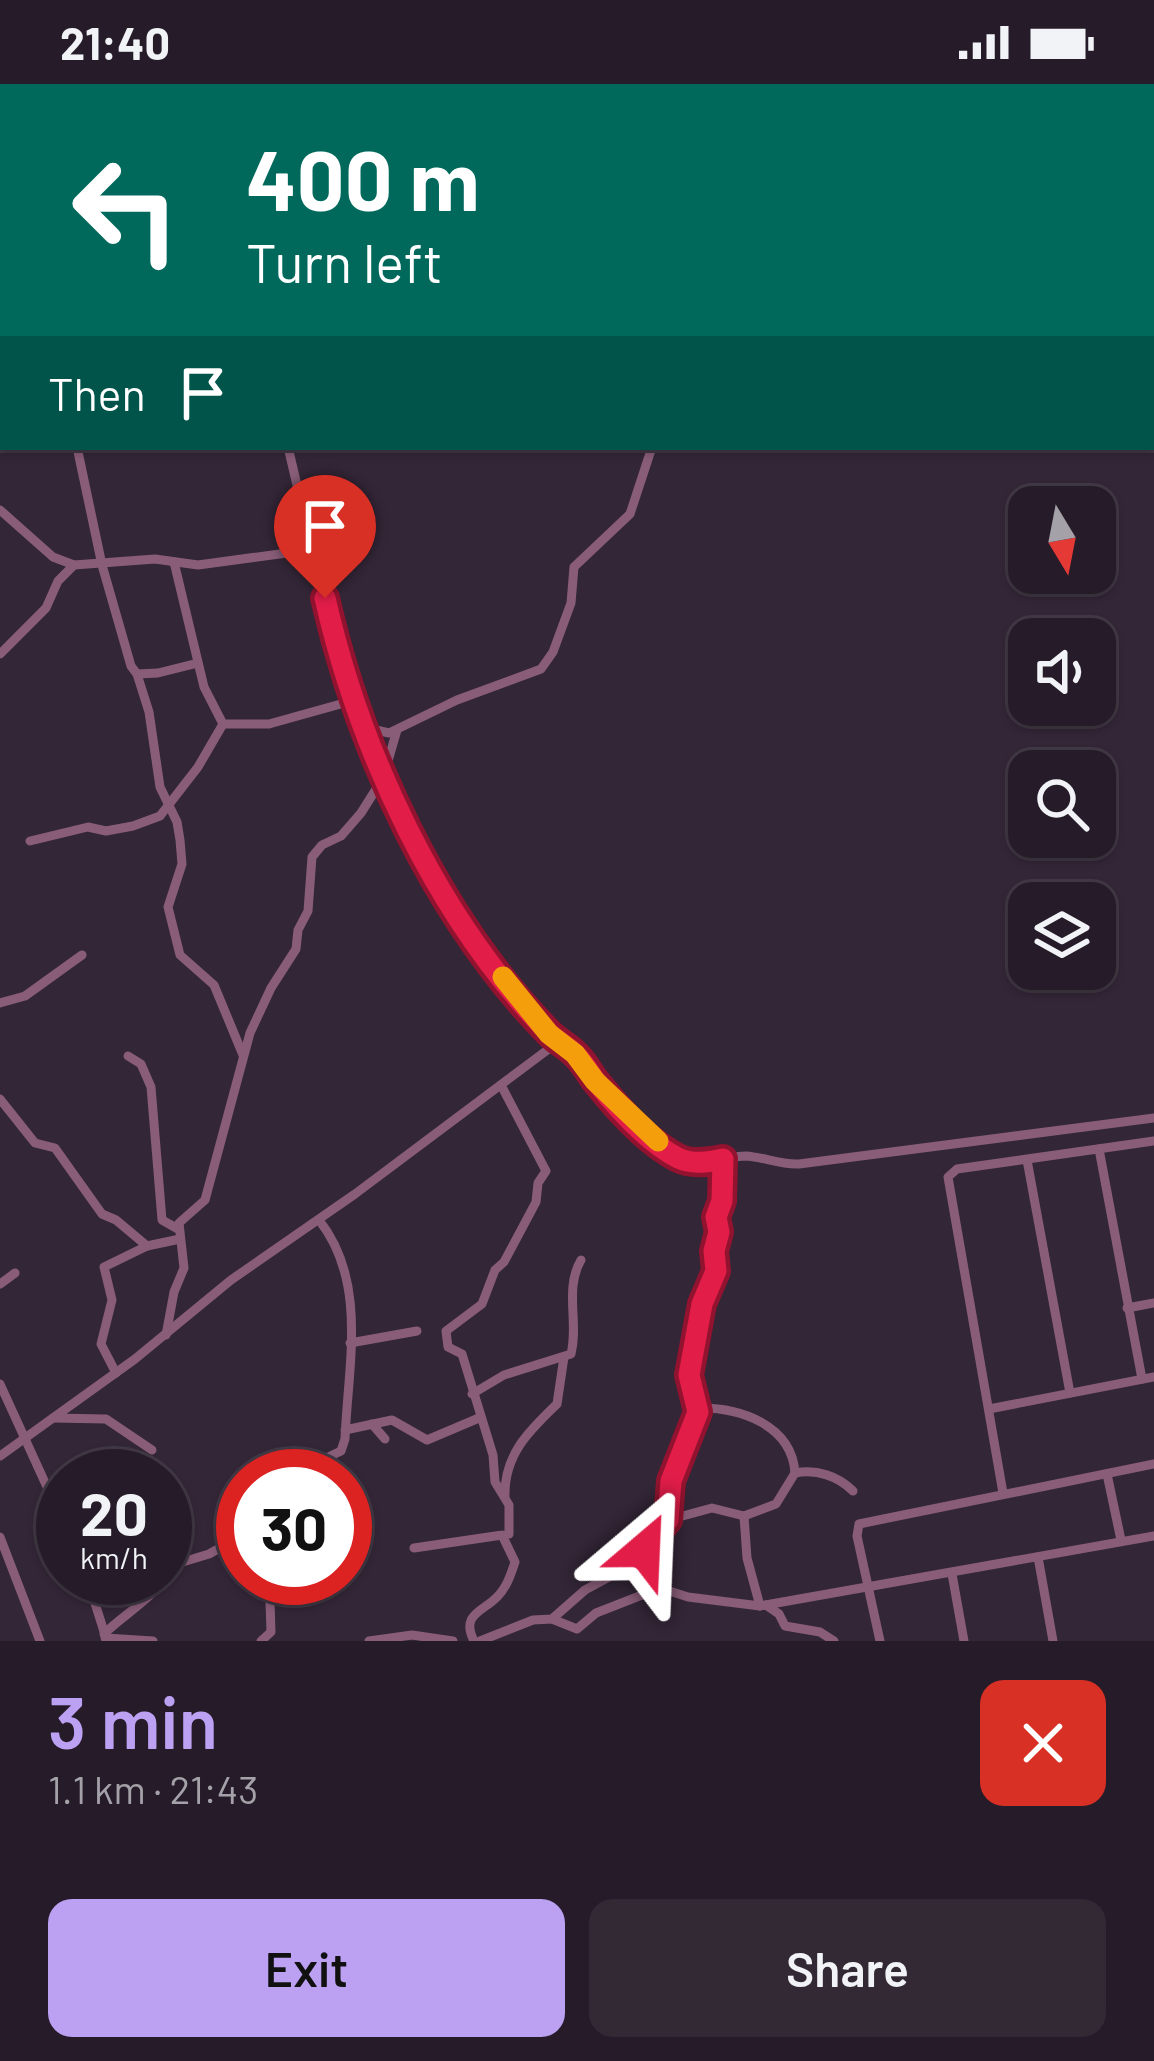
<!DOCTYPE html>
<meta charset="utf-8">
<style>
body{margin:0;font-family:Barlow,sans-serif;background:#322935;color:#f1f3f6;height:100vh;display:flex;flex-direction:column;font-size:45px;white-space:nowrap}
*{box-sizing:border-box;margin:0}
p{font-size:39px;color:#a4a1a8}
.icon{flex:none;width:66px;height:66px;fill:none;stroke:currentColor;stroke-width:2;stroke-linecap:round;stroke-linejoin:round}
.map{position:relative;height:1557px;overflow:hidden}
.details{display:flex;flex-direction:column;background:#261c29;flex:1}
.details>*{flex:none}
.guide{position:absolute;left:0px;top:0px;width:1155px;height:366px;box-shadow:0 3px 9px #0004,0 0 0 3px #423a46;background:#00695c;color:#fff;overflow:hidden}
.needle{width:78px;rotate:170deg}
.controls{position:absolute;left:1008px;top:402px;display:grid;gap:24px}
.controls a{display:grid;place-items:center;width:108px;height:108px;border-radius:24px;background:#261c29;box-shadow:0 3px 9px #0004,0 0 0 3px #423a46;font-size:60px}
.speed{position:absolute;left:36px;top:1365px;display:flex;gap:24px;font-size:60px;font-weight:700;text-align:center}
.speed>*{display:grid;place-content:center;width:156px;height:156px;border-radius:50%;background:#261c29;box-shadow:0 3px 9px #0004,0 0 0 3px #423a46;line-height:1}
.speed small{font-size:30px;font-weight:400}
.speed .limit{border:18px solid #d22;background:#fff;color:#111}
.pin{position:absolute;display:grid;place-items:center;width:102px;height:102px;color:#fff;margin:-123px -51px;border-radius:50% 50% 50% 0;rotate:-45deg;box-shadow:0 0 12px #0007}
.pin .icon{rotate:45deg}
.me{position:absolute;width:132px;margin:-66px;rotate:26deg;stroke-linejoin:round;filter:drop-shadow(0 0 9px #0008)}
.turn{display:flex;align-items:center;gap:42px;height:252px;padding:0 48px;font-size:54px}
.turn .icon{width:156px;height:156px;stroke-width:2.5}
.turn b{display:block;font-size:84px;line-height:102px}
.then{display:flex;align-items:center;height:114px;padding:0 48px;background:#0003;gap:24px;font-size:45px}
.round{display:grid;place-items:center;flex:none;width:126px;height:126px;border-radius:24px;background:#322935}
.head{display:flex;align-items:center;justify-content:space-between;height:204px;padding:0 48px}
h1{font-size:72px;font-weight:600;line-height:90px;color:#bca0f2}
.action{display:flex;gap:24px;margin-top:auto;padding:24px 48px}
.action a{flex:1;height:138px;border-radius:24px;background:#bca0f2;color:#111;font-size:48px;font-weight:600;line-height:138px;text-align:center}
.action a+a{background:#322935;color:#f1f3f6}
.status{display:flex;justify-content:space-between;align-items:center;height:84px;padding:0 60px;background:#261c29;direction:ltr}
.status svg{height:33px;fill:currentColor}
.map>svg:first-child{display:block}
</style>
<div class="status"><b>21:40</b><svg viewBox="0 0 49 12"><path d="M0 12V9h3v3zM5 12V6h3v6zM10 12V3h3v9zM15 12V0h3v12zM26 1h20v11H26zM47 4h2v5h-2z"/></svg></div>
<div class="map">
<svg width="1154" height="1557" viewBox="0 0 1154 1557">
<rect width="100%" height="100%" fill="#332637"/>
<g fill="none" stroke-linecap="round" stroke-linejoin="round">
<!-- minor -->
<g stroke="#895d78" stroke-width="9">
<path d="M227 3 228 0"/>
<path d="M690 3 693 0"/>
<path d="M0 5 3 4"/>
<path d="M0 145 3 146"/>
<path d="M77 363 102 481 131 582 137 590 158 589 198 579"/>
<path d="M288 363 309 452 302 468"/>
<path d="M0 426 53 473 74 481 155 475 198 481 294 468 308 472 318 484C353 642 418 791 521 917 531 929 540 941 551 952 560 960 571 966 579 975 603 1002 648 1064 682 1076 703 1084 725 1072 746 1072 764 1073 780 1081 799 1080L1154 1034"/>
<path d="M174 478 204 603 223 640H269L355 616"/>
<path d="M0 570 46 524 58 497 74 481"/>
<path d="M137 590 149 628 160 703 177 738 180 756 182 780 168 823 180 871 214 901 243 971"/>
<path d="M363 643 389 649 457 616 541 585 553 568 571 519 574 483 630 430 652 363"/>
<path d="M30 757 88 743 106 747 133 742 160 732 198 683 223 640"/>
<path d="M0 919 25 912 82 871"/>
<path d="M128 972 141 980 151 1003 162 1136 178 1145"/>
<path d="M0 1015 35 1059 55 1064 102 1130 116 1136 147 1162 180 1155"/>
<path d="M1099 1065 1142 1295"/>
<path d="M1027 1076 1070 1309"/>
<path d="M0 1200 15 1189"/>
<path d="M1127 1224 1154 1219"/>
<path d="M166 1251 174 1208 184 1184 179 1139 205 1116 250 949 271 904 296 865 298 846 308 827 312 773 322 761 341 752 361 729 383 694 397 646"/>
<path d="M350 1259 417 1247"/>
<path d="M116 1289 101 1260 112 1216 104 1183 147 1162"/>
<path d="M0 1300 63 1438"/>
<path d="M472 1310 504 1291 571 1270C579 1239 564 1205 581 1176"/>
<path d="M697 1324C740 1323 792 1341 795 1389"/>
<path d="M989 1325 1154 1293"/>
<path d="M53 1334 106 1335 152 1366"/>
<path d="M372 1340 385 1355"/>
<path d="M345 1346 392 1336 427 1356 479 1334"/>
<path d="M0 1372 135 1275 231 1196 355 1110 558 958"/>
<path d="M1107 1390 1121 1456"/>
<path d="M289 1392 341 1367 345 1355C348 1281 368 1198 319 1136"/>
<path d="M1003 1409 948 1093 957 1085 1154 1057"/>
<path d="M505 1412C504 1370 530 1346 557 1320L564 1273"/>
<path d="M744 1432 776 1420 795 1389C817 1385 838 1392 853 1407"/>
<path d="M668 1436 712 1424 744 1432 747 1474 760 1522"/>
<path d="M0 1453 40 1557"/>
<path d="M414 1464 509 1450V1421L495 1398 493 1371 462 1270 448 1263 446 1247 482 1220 495 1186 504 1178 536 1118 538 1099 546 1087 501 1001"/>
<path d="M1038 1473 1053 1557"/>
<path d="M952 1490 964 1557"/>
<path d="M165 1492 176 1480 209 1470 243 1451"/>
<path d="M87 1494 107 1557"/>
<path d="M766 1521 779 1530 785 1542 820 1548 834 1557"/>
<path d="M552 1535 577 1545 596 1529 660 1504 688 1513 760 1522 1154 1452"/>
<path d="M104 1550C122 1532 153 1514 164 1494"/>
<path d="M105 1554 153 1557"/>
<path d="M261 1557 271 1548 270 1518 277 1494"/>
<path d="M369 1557 412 1551 453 1557"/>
<path d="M474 1557C460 1530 484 1527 497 1513 507 1503 511 1490 515 1478L502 1451"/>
<path d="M480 1557 533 1536 552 1535 585 1506 620 1487 653 1456 668 1436 671 1397 698 1327 689 1291 702 1220 716 1187 714 1167 719 1148 716 1133 722 1117 723 1075"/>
<path d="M880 1557 857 1452 859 1440 1154 1380"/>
</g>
</g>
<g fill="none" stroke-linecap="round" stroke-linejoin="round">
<defs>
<path id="route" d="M325 514C360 668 437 834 548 948 556 957 568 962 576 971 585 979 590 991 598 1000 618 1025 649 1059 678 1074 692 1081 709 1078 723 1075L722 1117 716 1133 719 1148 714 1167 716 1187 702 1220 689 1291 698 1328 671 1397 668 1436 644 1466"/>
</defs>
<!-- route casing -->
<use href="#route" stroke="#92132f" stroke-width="30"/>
<!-- route -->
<use href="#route" stroke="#e11d48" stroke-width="21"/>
<!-- slow -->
<path stroke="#f59e0b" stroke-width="21" d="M503 893 549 950 575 970 595 997 658 1057"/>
</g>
</svg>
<div class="controls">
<a><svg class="needle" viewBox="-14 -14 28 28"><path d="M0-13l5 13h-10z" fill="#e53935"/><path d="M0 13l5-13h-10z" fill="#a4a1a8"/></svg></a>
<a><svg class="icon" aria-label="sound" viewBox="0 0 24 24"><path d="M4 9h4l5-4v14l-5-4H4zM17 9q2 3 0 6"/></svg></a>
<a><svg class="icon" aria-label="search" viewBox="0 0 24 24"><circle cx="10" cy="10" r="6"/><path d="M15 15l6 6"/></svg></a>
<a><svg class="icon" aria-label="layers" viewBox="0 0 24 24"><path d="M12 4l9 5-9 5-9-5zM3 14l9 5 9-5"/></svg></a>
</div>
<div class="speed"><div>20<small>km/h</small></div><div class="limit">30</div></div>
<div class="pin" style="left:325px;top:514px;background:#d93025"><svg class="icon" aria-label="arrive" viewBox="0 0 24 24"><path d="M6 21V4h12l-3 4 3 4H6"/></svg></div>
<svg class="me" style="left:644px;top:1466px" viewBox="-20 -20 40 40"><path d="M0-17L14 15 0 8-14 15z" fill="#e11d48" stroke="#fff" stroke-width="4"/></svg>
<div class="guide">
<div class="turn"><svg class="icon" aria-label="left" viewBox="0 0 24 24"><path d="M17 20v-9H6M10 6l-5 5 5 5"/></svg><div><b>400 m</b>Turn left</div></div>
<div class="then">Then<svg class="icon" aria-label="arrive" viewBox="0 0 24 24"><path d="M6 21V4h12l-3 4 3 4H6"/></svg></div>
</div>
</div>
<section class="details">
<div class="head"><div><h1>3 min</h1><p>1.1 km · 21:43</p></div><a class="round" style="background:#d93025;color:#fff"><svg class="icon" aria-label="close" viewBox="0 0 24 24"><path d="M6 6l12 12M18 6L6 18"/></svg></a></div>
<div class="action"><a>Exit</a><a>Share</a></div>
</section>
